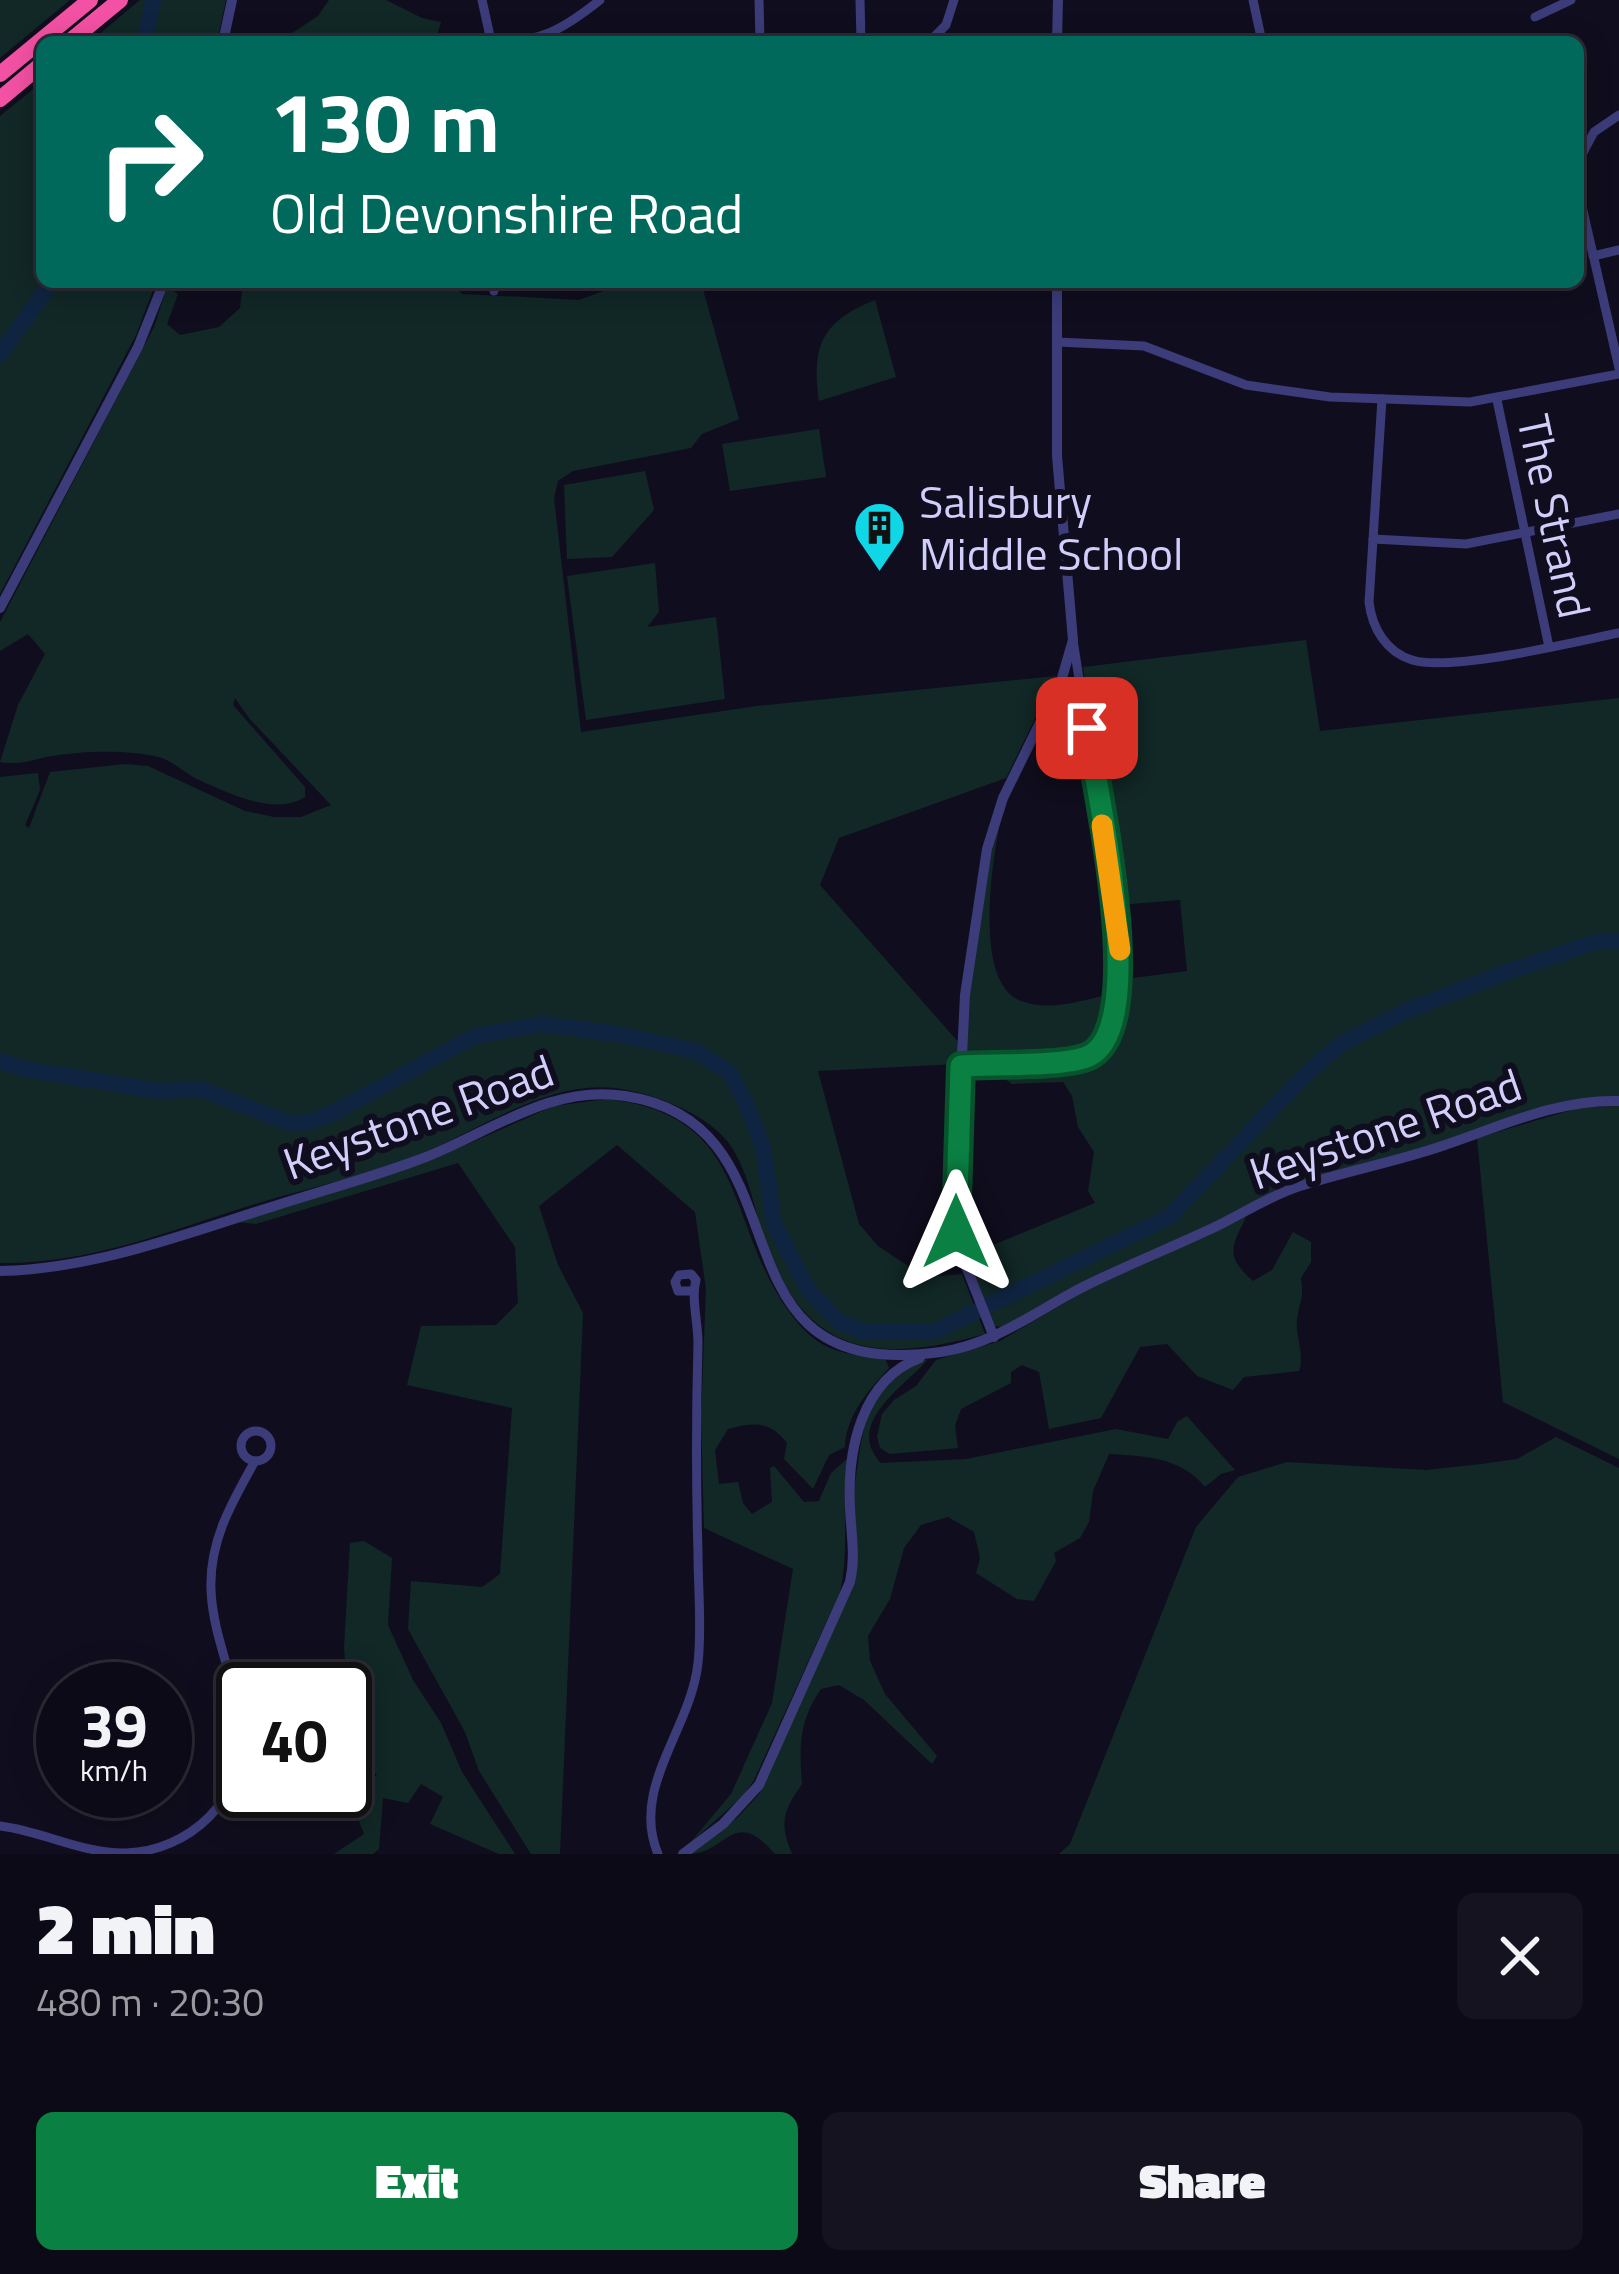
<!DOCTYPE html>
<meta charset="utf-8">
<style>
body{margin:0;font-family:"Titillium Web",sans-serif;background:#15131f;color:#f1f3f6;height:100vh;display:flex;flex-direction:column;font-size:45px;white-space:nowrap}
*{box-sizing:border-box;margin:0}
p{font-size:39px;color:#9a9aa1}
.icon{flex:none;width:66px;height:66px;fill:none;stroke:currentColor;stroke-width:2;stroke-linecap:round;stroke-linejoin:round}
.map{position:relative;height:1854px;overflow:hidden}
.side{display:flex;flex-direction:column;background:#0c0a16;flex:1}
.side>*{flex:none}
.banner{position:absolute;left:36px;top:36px;width:1548px;height:252px;border-radius:18px;box-shadow:0 6px 30px #0003,0 0 0 3px #2c2b35;background:#00695c;color:#fff;overflow:hidden}
.speed{position:absolute;left:36px;top:1662px;display:flex;gap:24px;font-size:60px;font-weight:700;text-align:center}
.speed>*{display:grid;place-content:center;width:156px;height:156px;border-radius:50%;background:#0c0a16;box-shadow:0 6px 30px #0003,0 0 0 3px #2c2b35;line-height:1}
.speed small{font-size:30px;font-weight:400}
.speed .limit{border:6px solid #111;border-radius:18px;background:#fff;color:#111}
.pin{position:absolute;display:grid;place-items:center;width:102px;height:102px;color:#fff;margin:-51px;border-radius:24px;box-shadow:0 6px 18px #0006}
.me{position:absolute;width:132px;margin:-66px;rotate:0deg;stroke-linejoin:round;filter:drop-shadow(0 0 9px #0008)}
.turn{display:flex;align-items:center;gap:42px;height:252px;padding:0 36px;font-size:54px}
.turn .icon{width:156px;height:156px;stroke-width:2.5}
.turn b{display:block;font-size:84px;line-height:102px}
.round{display:grid;place-items:center;flex:none;width:126px;height:126px;border-radius:18px;background:#15131f}
.summary{display:flex;align-items:center;justify-content:space-between;height:204px;padding:0 36px}
h1{font-size:72px;font-weight:800;line-height:90px}
.action{display:flex;gap:24px;margin-top:auto;padding:24px 36px}
.action a{flex:1;height:138px;border-radius:18px;background:#0b8043;color:#fff;font-size:48px;font-weight:800;line-height:138px;text-align:center}
.action a+a{background:#15131f;color:#f1f3f6}
.map>svg:first-child{display:block}
</style>
<div class="map">
<svg width="1619" height="1854" viewBox="0 0 1619 1854">
<rect width="100%" height="100%" fill="#100e1e"/>
<!-- green -->
<g fill="#112826">
<path d="M0 0H70L0 58Z"/>
<path d="M140 0H226L217 42H90Z"/>
<path d="M329 0H386L422 18 441 22 435 42H295L292 33 318 16Z"/>
<path d="M42 82V282H156L136 335 0 594V116Z"/>
<path d="M243 282H452L462 294 579 300 628 282H701L739 419 702 434 691 448 573 471 558 481 554 498 581 732 757 706 1056 676 1006 778 839 838 820 885 960 1044 959 1064 818 1071 859 1224 878 1246 925 1277 962 1274 985 1334C874 1365 803 1355 763 1235 754 1206 747 1167 728 1142 704 1112 652 1093 615 1088 546 1080 481 1130 420 1154 367 1175 309 1188 255 1204 168 1231 92 1264 0 1263V777L38 773 40 790 25 825 29 828 50 772 125 764 148 766 245 811 274 817H301L331 805 249 718 235 698 233 705 305 787V797C274 816 231 794 199 780 186 774 173 761 159 757 126 749 79 751 46 757 29 761 18 765 0 762L18 705 45 654 28 634 0 651V622L154 327 167 287 178 294 167 324 180 335 219 327 240 308Z"/>
<path d="M875 300 896 377 819 401C811 346 822 321 875 300Z"/>
<path d="M819 429 826 477 730 491 722 444Z"/>
<path d="M645 471 654 510 612 557 567 559 564 485Z"/>
<path d="M655 563 659 612 647 627 716 617 725 699 586 720 567 576Z"/>
<path d="M1306 640 1320 731 1619 698V1096L1575 1101 1452 1140 1327 1173 1003 1327 995 1326 966 1256 1095 1203 1088 1191 1094 1152 1078 1127 1072 1096 1063 1082 1012 1084 988 1067 1089 1064 1113 1037 1125 979 1187 971 1180 900 1119 905 1083 667Z"/>
<path d="M1003 810C993 851 971 983 1021 1001 1050 1012 1083 1000 1112 994 1107 1016 1104 1040 1084 1055L974 1062 966 1056C970 974 979 888 1003 810Z"/>
<path d="M606 1099C746 1114 725 1214 783 1303 793 1318 807 1336 822 1344 841 1355 863 1356 885 1358L889 1368C868 1391 846 1415 845 1447L829 1455 813 1489 784 1459 787 1443C770 1421 754 1422 728 1429L715 1450 719 1484 738 1482 743 1503 752 1514 772 1502 770 1468 774 1466 804 1502 819 1501 831 1473 847 1459C841 1505 850 1548 840 1592L754 1780 743 1796 690 1843 731 1794 772 1703 793 1569 704 1528 701 1416 706 1289 695 1212 617 1145 539 1206 558 1265 583 1313 560 1854H531L479 1771 465 1732 408 1629 411 1581 482 1587 500 1574 512 1408 407 1385 421 1326 496 1325 518 1303 515 1247 458 1163 256 1224 236 1222 425 1163 554 1106Z"/>
<path d="M1619 1106V1459L1503 1402 1477 1138 1582 1107Z"/>
<path d="M1246 1217C1231 1248 1225 1256 1253 1281L1272 1270 1293 1232 1311 1242V1262L1301 1278C1304 1298 1300 1300 1297 1319 1295 1337 1305 1353 1299 1371L1244 1377 1233 1390 1197 1376 1167 1344 1140 1347 1101 1418 1049 1429 1039 1372 1022 1365 1011 1372V1383L961 1409 955 1426 958 1448 890 1454 880 1448 877 1437 882 1414 894 1400 916 1386 936 1360 1000 1341 1085 1291Z"/>
<path d="M928 1359C906 1386 843 1423 881 1463L966 1459 1116 1429 1168 1439 1177 1422 1187 1416 1235 1470 1221 1474 1205 1487C1181 1457 1145 1456 1109 1454L1093 1491 1089 1522 1080 1538 1054 1553 1056 1561 1034 1601 1017 1599 976 1573 980 1558 974 1532 948 1517 921 1525 904 1548 890 1599 868 1636 870 1661 885 1694 937 1756 932 1764 864 1700 839 1685 821 1689C799 1721 799 1747 802 1784 783 1811 779 1823 792 1854H775C733 1805 727 1854 688 1854L738 1817 759 1794 853 1586C860 1558 857 1538 854 1511 852 1495 856 1478 858 1463 864 1412 879 1380 928 1359Z"/>
<path d="M1556 1437 1619 1468V1854H1059L1070 1844 1196 1527 1238 1477 1287 1462 1426 1470 1481 1464 1517 1459Z"/>
<path d="M364 1541 392 1558 388 1625 413 1680 441 1723 462 1772 515 1854H499L430 1824 443 1797 421 1784 408 1803 383 1798 379 1849 373 1854H334L364 1834 356 1813 334 1797 359 1790 377 1775 353 1755 344 1648 350 1543Z"/>
</g>
<g fill="none" stroke-linecap="round" stroke-linejoin="round">
<!-- river -->
<g stroke="#0f2441" stroke-width="16">
<path d="M145 42 153 0"/>
<path d="M0 354 52 282"/>
<path d="M0 1061 24 1069 160 1091 201 1089 289 1123 309 1122 335 1112 475 1036 542 1024 622 1035 695 1051 730 1073 748 1108 763 1148 774 1224 809 1291 839 1322 865 1332 936 1331 1169 1217 1304 1076 1342 1043 1406 1011 1507 972 1596 942 1619 941"/>
</g>
<!-- minor -->
<g stroke="#3c3c7a" stroke-width="9">
<path d="M482 0 491 41"/>
<path d="M759 0 760 42"/>
<path d="M860 0 861 42"/>
<path d="M1253 0 1262 42"/>
<path d="M1535 17 1571 0"/>
<path d="M491 39C537 46 565 28 600 0"/>
<path d="M929 42 946 25 954 0"/>
<path d="M1578 162 1594 132 1619 115"/>
<path d="M1578 189 1619 368"/>
<path d="M1593 256 1619 250"/>
<path d="M494 282V291"/>
<path d="M1057 342 1144 346 1246 385 1330 397 1470 402 1619 374"/>
<path d="M1382 399 1369 602C1372 628 1386 652 1412 660 1452 672 1574 642 1619 633"/>
<path d="M1497 400 1549 647"/>
<path d="M1373 539 1466 544 1619 514"/>
<path d="M961 1066C1085 1056 1128 1085 1118 930L1073 640"/>
<circle cx="256" cy="1446" r="15"/>
<path d="M0 1826C42 1831 83 1854 126 1853 157 1852 187 1839 209 1817 280 1745 214 1670 211 1590 209 1541 232 1502 255 1461"/>
<path d="M658 1854C630 1788 691 1729 698 1663 702 1627 698 1590 698 1553 696 1483 696 1413 698 1343 698 1322 691 1298 696 1280L691 1274 679 1275 675 1282 678 1291H692"/>
</g>
<!-- tertiary -->
<g stroke="#3c3c7a" stroke-width="10">
<path d="M223 42 232 0"/>
<path d="M1057 42 1058 0"/>
<path d="M0 608 138 347 164 282"/>
<path d="M0 1271C93 1269 179 1236 268 1208 320 1191 374 1177 426 1157 490 1132 552 1084 625 1096 818 1125 696 1386 941 1352 995 1344 1036 1311 1083 1287 1127 1265 1173 1247 1217 1226 1244 1213 1271 1195 1300 1186 1346 1171 1395 1162 1442 1146 1499 1127 1557 1099 1619 1101"/>
<path d="M994 1337 958 1246 954 1216 965 995 987 849 1003 798 1062 678 1073 640 1057 456V282"/>
<path d="M683 1854 723 1824 759 1785 850 1582C856 1556 851 1534 850 1508 847 1451 861 1380 920 1358"/>
</g>
<!-- motorway -->
<g stroke="#f351a3" stroke-width="16">
<path d="M69 42 120 0"/>
<path d="M0 74 90 0"/>
<path d="M0 99 42 64"/>
</g>
</g>
<g fill="none" stroke-linecap="round" stroke-linejoin="round">
<defs>
<path id="route" d="M956 1232 961 1066C990 1064 1066 1067 1089 1056 1151 1026 1096 787 1087 728"/>
</defs>
<!-- route casing -->
<use href="#route" stroke="#07532c" stroke-width="30"/>
<!-- route -->
<use href="#route" stroke="#0b8043" stroke-width="21"/>
<!-- slow -->
<path stroke="#f59e0b" stroke-width="21" d="M1102 825 1120 950"/>
</g>
<!-- icons -->
<defs>
<symbol id="building-pin" viewBox="-11 -11 22 30"><path d="M0 17L-7.5 6A9.5 9.5 0 1 1 7.5 6Z" fill="#0fd7e6" stroke="#100e1e"/><path d="M-4-6H4V6H1V3H-1V6H-4ZM-2.5-4.3h1.7v1.8h-1.7ZM.8-4.3h1.7v1.8H.8ZM-2.5-1h1.7V.8h-1.7ZM.8-1h1.7V.8H.8Z" fill="#111"/></symbol>
</defs>
<g fill-rule="evenodd">
<use href="#building-pin" x="850" y="498" width="59" height="81"/>
</g>
<g text-anchor="middle" dominant-baseline="central" stroke-width="12" stroke-linejoin="round" paint-order="stroke">
<!-- poi labels -->
<g font-size="45" fill="#d2cefc" stroke="#100e1e" text-anchor="start">
<text x="919" y="501">Salisbury<tspan x="919" dy="52">Middle School</tspan></text>
</g>
<!-- street labels -->
<g font-size="45" fill="#d2cefc" stroke="#100e1e">
<text transform="translate(1555 516) rotate(78)">The Strand</text>
<text transform="translate(418 1116) rotate(-20)">Keystone Road</text>
<text transform="translate(1385 1128) rotate(-19)">Keystone Road</text>
</g>
</g>
</svg>
<div class="speed"><div>39<small>km/h</small></div><div class="limit">40</div></div>
<div class="pin" style="left:1087px;top:728px;background:#d93025"><svg class="icon" aria-label="arrive" viewBox="0 0 24 24"><path d="M6 21V4h12l-3 4 3 4H6"/></svg></div>
<svg class="me" style="left:956px;top:1232px" viewBox="-20 -20 40 40"><path d="M0-17L14 15 0 8-14 15z" fill="#0b8043" stroke="#fff" stroke-width="4"/></svg>
<div class="banner">
<div class="turn"><svg class="icon" aria-label="right" viewBox="0 0 24 24"><path d="M7 20v-9h11M14 6l5 5-5 5"/></svg><div><b>130 m</b>Old Devonshire Road</div></div>
</div>
</div>
<section class="side">
<div class="summary"><div><h1>2 min</h1><p>480 m · 20:30</p></div><a class="round"><svg class="icon" aria-label="close" viewBox="0 0 24 24"><path d="M6 6l12 12M18 6L6 18"/></svg></a></div>
<div class="action"><a>Exit</a><a>Share</a></div>
</section>
